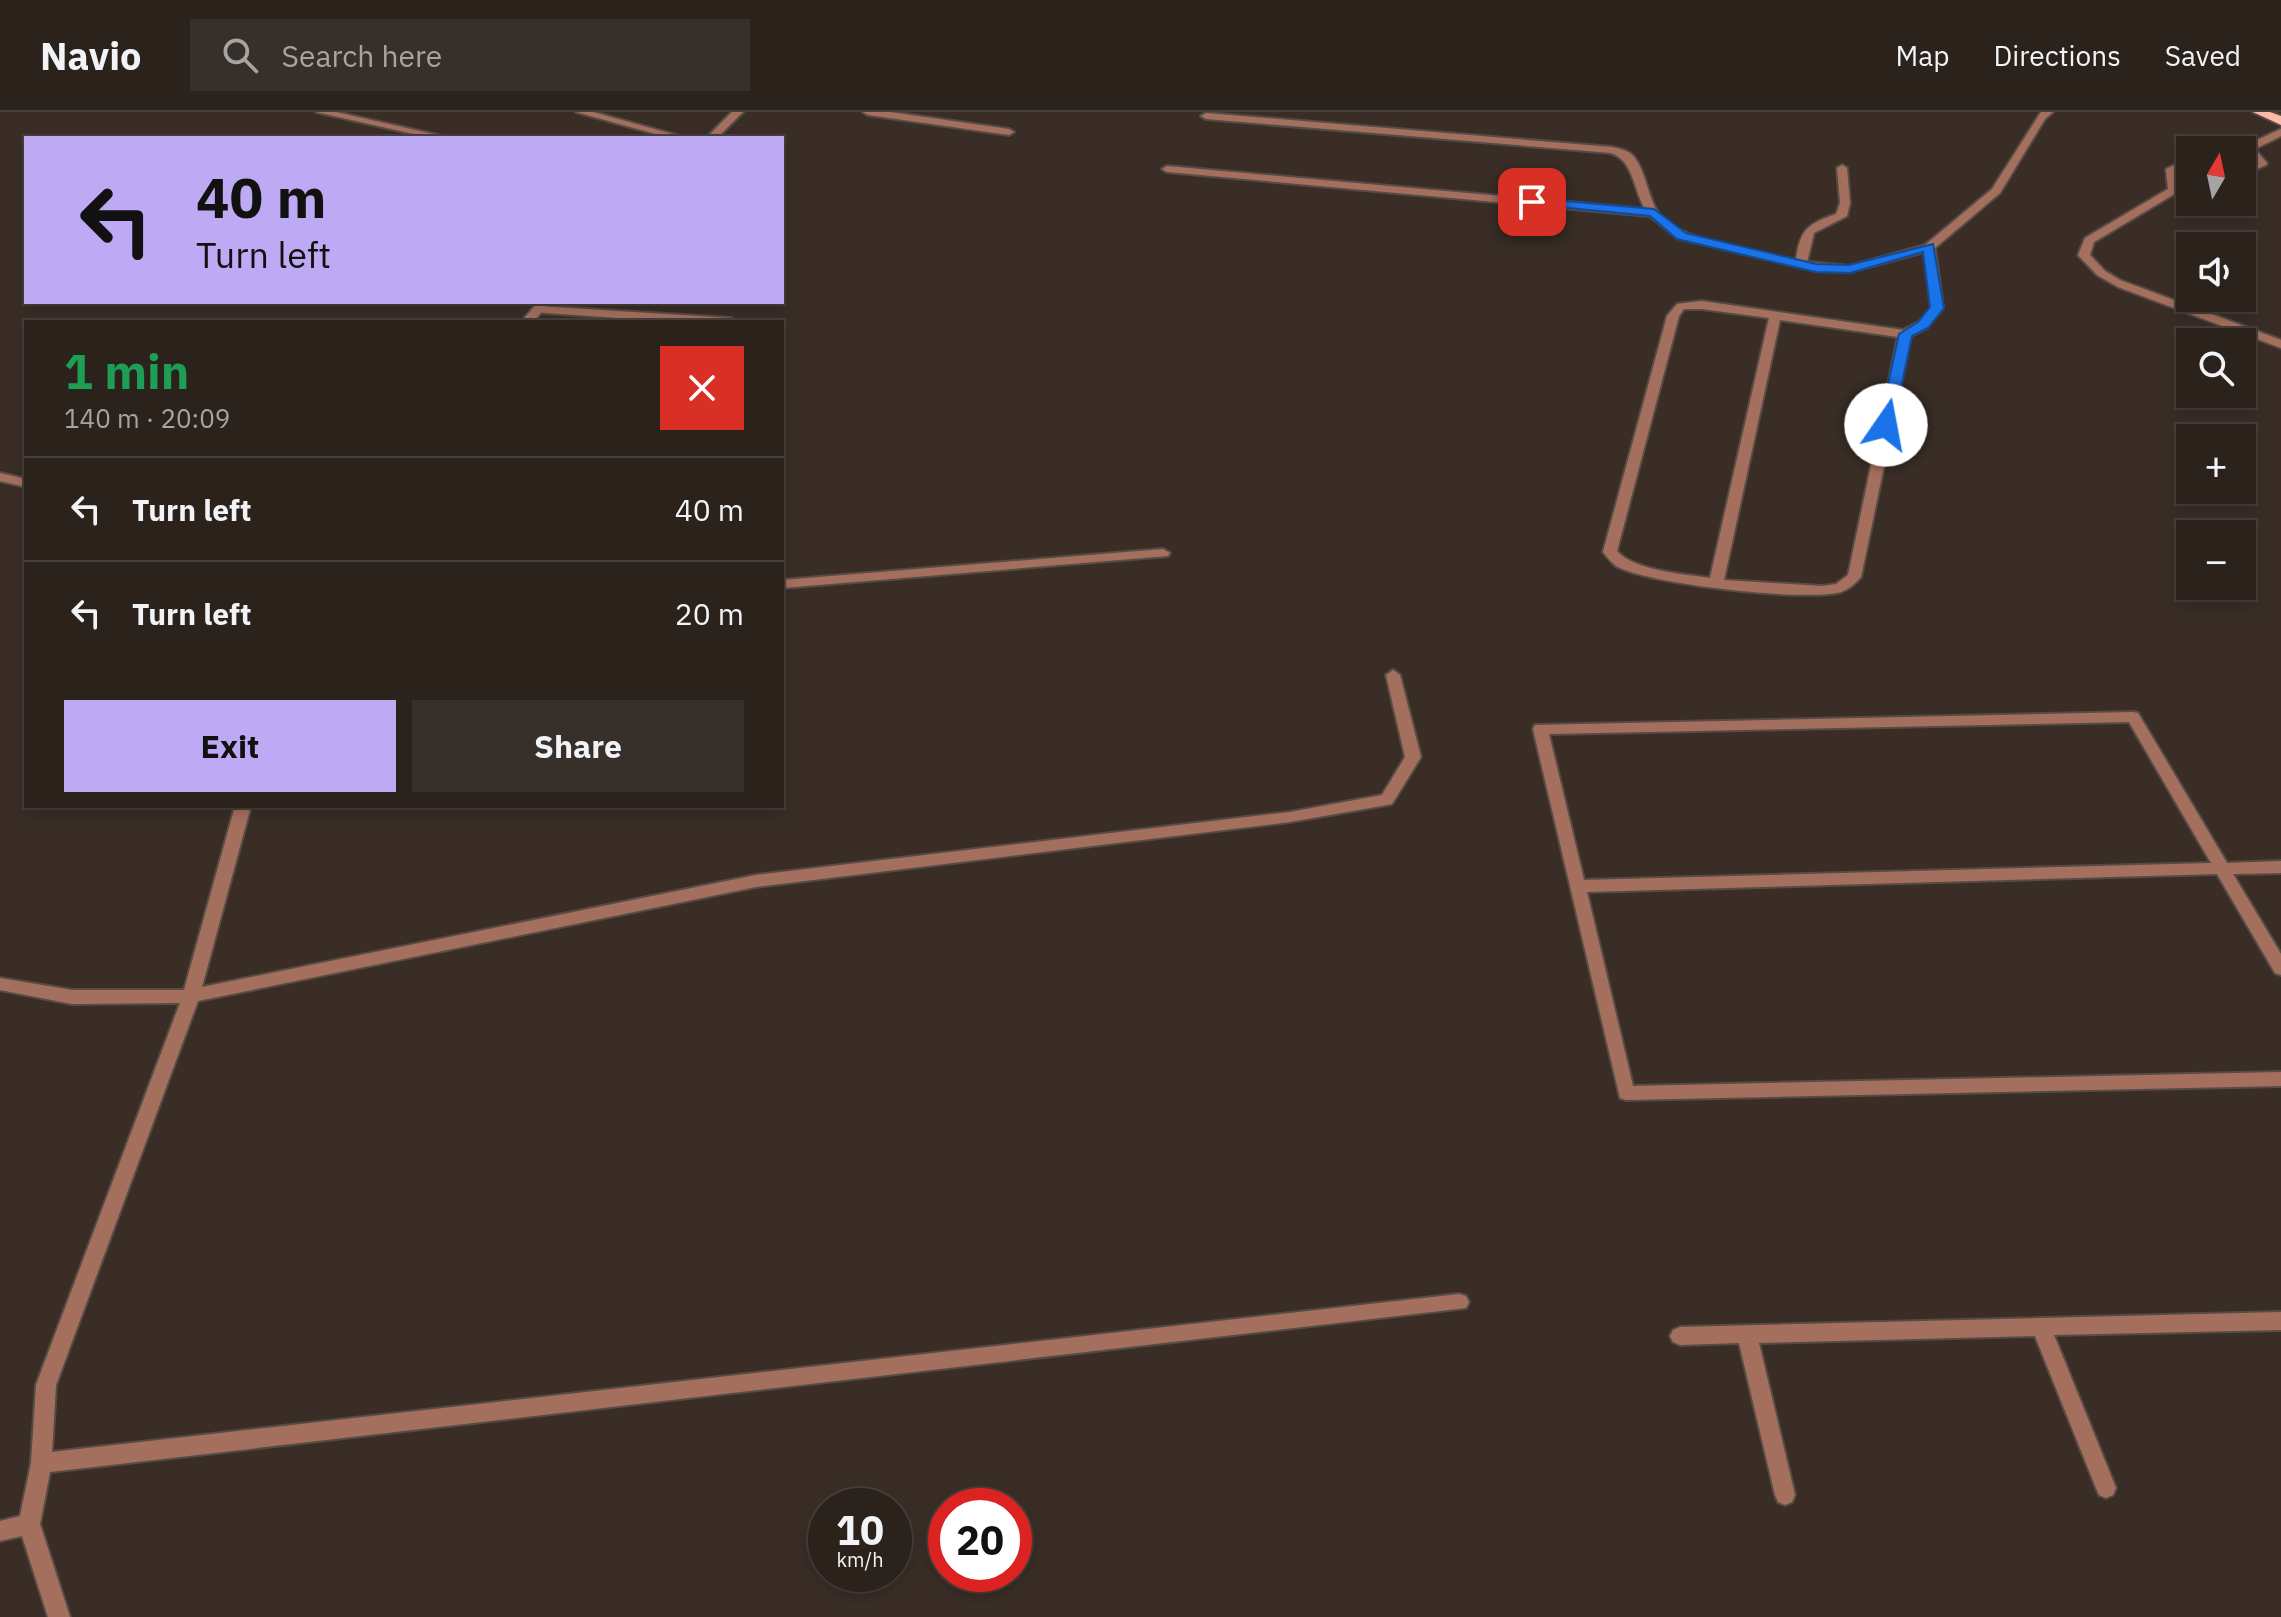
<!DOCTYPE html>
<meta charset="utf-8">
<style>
body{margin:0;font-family:"IBM Plex Sans",sans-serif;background:#372f29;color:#f1f3f6;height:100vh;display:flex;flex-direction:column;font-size:30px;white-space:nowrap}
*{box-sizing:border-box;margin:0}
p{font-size:26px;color:#a6a4a3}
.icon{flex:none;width:44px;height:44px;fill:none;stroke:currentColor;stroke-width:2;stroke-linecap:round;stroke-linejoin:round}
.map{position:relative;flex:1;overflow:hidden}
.drawer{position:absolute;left:24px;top:208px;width:760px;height:488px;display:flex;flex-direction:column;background:#2b221c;border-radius:0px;box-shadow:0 4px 12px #0003,0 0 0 2px #473f3b}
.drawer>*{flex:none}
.guide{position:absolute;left:24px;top:24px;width:760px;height:168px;border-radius:0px;box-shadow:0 4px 12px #0003,0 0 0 2px #473f3b;background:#bea9f5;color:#111;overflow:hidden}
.needle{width:52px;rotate:9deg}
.fabs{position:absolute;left:2176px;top:24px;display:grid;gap:16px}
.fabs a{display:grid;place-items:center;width:80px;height:80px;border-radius:0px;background:#2b221c;box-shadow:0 4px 12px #0003,0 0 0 2px #473f3b;font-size:40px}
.speed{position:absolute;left:808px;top:1376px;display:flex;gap:16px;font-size:40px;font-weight:700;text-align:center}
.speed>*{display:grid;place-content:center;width:104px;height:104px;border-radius:50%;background:#2b221c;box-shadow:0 4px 12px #0003,0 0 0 2px #473f3b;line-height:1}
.speed small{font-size:20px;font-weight:400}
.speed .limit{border:12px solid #d22;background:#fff;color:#111}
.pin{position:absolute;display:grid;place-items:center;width:68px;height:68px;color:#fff;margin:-34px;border-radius:16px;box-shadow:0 4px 12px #0006}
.me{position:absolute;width:88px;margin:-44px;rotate:12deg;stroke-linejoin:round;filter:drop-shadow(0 0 6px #0008)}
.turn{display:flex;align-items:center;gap:28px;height:168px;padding:0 40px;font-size:36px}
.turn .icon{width:104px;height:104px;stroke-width:2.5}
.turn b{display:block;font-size:56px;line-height:68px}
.round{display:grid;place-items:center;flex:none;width:84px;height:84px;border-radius:0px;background:#372f29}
.summary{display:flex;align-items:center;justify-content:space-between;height:136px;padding:0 40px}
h1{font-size:48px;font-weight:700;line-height:60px;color:#1e9e55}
.action{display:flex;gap:16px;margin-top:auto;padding:16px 40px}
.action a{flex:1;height:92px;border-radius:0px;background:#bea9f5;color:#111;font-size:32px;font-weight:700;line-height:92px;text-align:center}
.action a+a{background:#372f29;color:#f1f3f6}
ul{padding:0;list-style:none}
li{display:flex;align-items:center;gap:24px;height:104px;padding:0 40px;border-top:2px solid #473f3b}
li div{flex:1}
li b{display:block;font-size:30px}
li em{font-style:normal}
header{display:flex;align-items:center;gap:48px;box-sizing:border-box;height:112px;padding:0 40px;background:#2b221c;border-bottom:2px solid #473f3b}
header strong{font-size:38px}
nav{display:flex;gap:44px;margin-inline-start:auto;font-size:28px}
.search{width:560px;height:72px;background:#372f29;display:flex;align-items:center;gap:20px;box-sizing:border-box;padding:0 28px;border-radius:0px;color:#a6a4a3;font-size:30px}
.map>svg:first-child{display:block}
</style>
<header>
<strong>Navio</strong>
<div class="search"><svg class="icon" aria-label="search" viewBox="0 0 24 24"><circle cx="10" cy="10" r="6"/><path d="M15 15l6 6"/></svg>Search here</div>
<nav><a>Map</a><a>Directions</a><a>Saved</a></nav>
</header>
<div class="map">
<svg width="2281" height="1505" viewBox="0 0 2281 1505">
<rect width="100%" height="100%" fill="#392d26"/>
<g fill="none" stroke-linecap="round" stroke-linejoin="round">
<defs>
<g id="lane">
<path d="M576 0H593L687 26H670Z"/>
<path d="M863 0H890L1009 17 1014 20 1009 23 868 3Z"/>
<path d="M2041 0H2053L2045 7 2000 81 1935 136 1943 196 1927 216 1911 224 1861 465C1856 471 1849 477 1841 480 1807 490 1647 472 1616 454 1611 450 1607 445 1603 440L1667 204 1677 192 1702 189 1903 218 1919 210 1931 196 1924 140 1850 160 1816 159 1677 126 1650 104 1167 60 1162 57 1167 54 1645 97C1633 77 1634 49 1611 41L1206 7 1201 4 1206 1 1612 35C1617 36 1625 38 1630 41 1646 53 1647 89 1662 106 1685 130 1762 140 1796 148 1800 117 1808 112 1836 102L1840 91 1837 56 1842 53 1847 56 1850 91 1847 104 1814 121 1807 150 1850 154 1925 133 1992 77ZM1684 197H1702L1769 206 1710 466C1685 462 1634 459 1617 439L1679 204ZM1780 208 1898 225 1848 463 1836 472 1822 474 1724 468Z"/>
<path d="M537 194 731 206 737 210H674L533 200 531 198Z"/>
<path d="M1163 437 1170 441 1168 444 782 476V468Z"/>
</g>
<g id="street">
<path d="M316 0H336L451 26H431Z"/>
<path d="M732 0H743L717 26H706Z"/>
<path d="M2281 17V24L2255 37 2267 51 2266 53 2242 64V57L2255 50 2245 39 2208 38 2218 32 2246 33Z"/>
<path d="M2190 46V53L2176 60 2179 74H2190V80L2176 81 2094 130 2090 143 2105 159 2120 168 2281 228V236L2118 175 2097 163 2078 143 2085 126 2168 77 2166 57Z"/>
<path d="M538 190H550L533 210H521Z"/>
<path d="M0 361 26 367V375L0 369Z"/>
<path d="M1393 558 1400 563 1421 645 1392 692 1387 693 1290 710 756 775 198 889 56 1273 52 1340 1459 1182 1466 1184 1469 1190 1466 1196 50 1360 40 1412 70 1505H48L22 1424 0 1429V1409L20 1404 31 1351 36 1273 180 891 72 892 0 878V866L72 878H184L235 694H251L202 875 756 763 1290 700 1382 683 1405 645 1386 563Z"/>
<path d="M2133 600 2138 601 2227 751 2281 749V761L2233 762 2281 842V863L2275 861 2217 762 1587 780 1633 974 2281 960V974L1626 988 1620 986 1533 617 1535 613ZM2129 610 2211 751 1584 768 1549 622Z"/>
<path d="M2281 1200V1218L2054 1223 2116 1376 2113 1383 2106 1386 2099 1383 2096 1376 2035 1224 1759 1231 1795 1383 1792 1390 1785 1393 1778 1390 1775 1383 1739 1231 1680 1233 1673 1230 1670 1224 1673 1218 1680 1215Z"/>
</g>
<path id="primary" d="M2253 0H2270L2281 4V13Z"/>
</defs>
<!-- lane casing -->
<use href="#lane" stroke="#574c45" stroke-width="4"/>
<!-- street casing -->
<use href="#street" stroke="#574c45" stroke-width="4"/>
<!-- primary casing -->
<use href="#primary" stroke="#574c45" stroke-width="4"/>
<!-- lane -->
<use href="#lane" fill="#a56f5e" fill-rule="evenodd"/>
<!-- street -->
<use href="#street" fill="#a56f5e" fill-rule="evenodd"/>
<!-- primary -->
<use href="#primary" fill="#febaa6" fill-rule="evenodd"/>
</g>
<!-- route -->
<path fill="#1a73e8" stroke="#114b97" stroke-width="2" d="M1532 86 1654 97 1686 121 1816 152 1849 153 1933 132 1944 196 1928 216 1912 224 1893 313 1886 317 1879 313 1899 222 1918 210 1930 195 1923 140 1850 161 1816 160 1677 127 1650 104 1528 92V87Z"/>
</svg>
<div class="fabs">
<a><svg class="needle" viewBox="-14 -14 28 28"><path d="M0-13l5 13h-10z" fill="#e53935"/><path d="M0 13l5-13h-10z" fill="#a6a4a3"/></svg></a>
<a><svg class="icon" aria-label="sound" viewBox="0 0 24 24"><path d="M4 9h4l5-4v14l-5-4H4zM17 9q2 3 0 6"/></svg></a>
<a><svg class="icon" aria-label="search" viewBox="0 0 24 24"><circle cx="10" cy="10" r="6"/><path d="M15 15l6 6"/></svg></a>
<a>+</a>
<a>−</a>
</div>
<div class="speed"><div>10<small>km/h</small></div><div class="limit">20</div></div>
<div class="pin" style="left:1532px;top:90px;background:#d93025"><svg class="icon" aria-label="arrive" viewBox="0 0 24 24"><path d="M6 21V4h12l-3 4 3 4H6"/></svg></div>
<svg class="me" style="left:1886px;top:313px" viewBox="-20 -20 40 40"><circle r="19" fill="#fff"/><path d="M0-13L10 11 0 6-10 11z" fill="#1a73e8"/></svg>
<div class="guide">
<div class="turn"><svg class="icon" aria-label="left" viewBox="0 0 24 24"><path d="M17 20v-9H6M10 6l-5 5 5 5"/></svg><div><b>40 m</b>Turn left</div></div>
</div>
<section class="drawer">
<div class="summary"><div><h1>1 min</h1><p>140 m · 20:09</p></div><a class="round" style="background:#d93025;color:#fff"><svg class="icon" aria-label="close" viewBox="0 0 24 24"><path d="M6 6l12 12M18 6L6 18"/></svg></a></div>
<ul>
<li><svg class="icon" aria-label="left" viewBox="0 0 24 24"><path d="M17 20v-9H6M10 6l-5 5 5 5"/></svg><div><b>Turn left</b></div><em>40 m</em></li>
<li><svg class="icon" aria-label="left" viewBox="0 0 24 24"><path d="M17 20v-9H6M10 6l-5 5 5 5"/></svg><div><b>Turn left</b></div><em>20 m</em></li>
</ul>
<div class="action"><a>Exit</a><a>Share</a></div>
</section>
</div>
